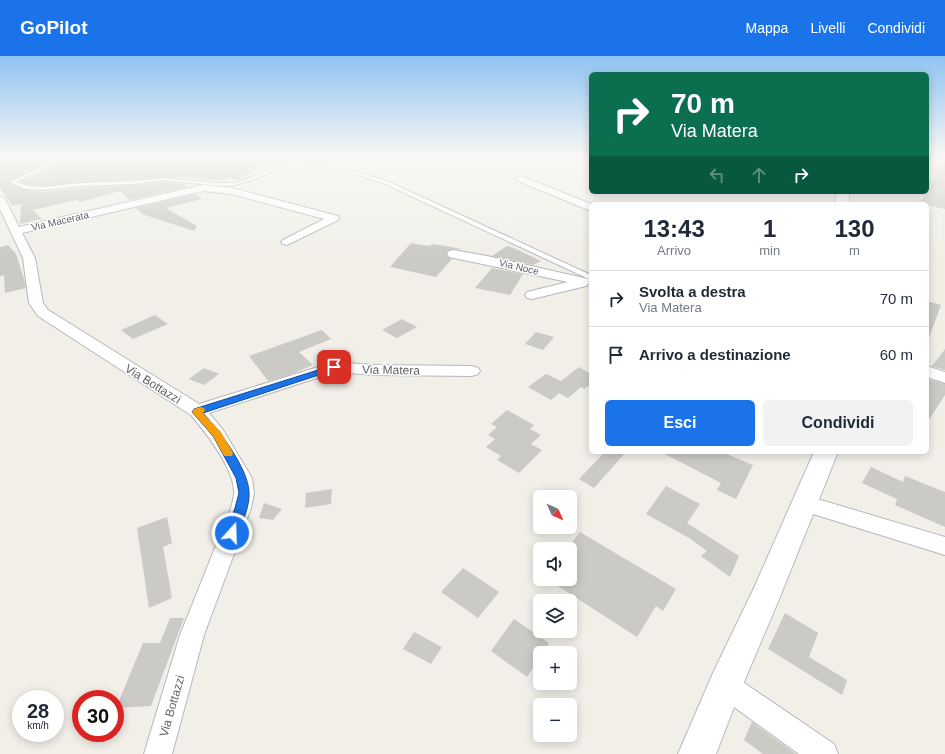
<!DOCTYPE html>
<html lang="it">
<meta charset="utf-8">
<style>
body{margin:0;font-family:Arial,sans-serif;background:#f2f2f3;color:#1f2937;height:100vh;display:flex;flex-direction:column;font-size:15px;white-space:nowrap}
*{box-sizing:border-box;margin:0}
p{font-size:13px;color:#747a83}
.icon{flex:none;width:22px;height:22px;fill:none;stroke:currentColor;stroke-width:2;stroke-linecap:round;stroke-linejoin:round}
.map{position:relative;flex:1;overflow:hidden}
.drawer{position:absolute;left:589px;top:146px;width:340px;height:252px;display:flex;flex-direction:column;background:#fff;border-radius:6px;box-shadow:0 2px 10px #0003}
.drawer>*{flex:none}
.top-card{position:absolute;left:589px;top:16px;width:340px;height:122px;border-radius:6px;box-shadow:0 2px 10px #0003;background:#0b6e4f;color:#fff;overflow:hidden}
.needle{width:26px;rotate:135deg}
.controls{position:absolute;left:533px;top:434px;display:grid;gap:8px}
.controls a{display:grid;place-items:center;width:44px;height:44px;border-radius:6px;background:#fff;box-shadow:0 2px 10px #0003;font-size:20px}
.speed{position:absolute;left:12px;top:634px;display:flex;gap:8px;font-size:20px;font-weight:700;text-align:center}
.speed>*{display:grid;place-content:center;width:52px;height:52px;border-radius:50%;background:#fff;box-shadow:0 2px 10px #0003;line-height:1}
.speed small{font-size:10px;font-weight:400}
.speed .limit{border:6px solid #d22;background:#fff;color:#111}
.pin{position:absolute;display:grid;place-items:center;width:34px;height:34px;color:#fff;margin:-17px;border-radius:8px;box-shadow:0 2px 6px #0006}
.me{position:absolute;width:44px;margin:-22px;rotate:20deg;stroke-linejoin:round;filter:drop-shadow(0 0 3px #0008)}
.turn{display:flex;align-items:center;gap:14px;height:84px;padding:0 16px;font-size:18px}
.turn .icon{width:52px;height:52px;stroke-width:2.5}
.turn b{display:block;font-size:28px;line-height:34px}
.lanes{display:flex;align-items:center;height:38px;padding:0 16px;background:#0003;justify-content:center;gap:20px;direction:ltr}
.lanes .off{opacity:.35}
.eta{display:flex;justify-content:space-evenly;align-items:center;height:68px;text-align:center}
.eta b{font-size:24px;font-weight:600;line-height:28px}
.action{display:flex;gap:8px;margin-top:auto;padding:8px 16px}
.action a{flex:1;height:46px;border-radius:6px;background:#1a73e8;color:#fff;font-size:16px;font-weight:600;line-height:46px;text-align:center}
.action a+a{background:#f2f2f3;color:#1f2937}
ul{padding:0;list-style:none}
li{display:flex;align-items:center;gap:12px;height:56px;padding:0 16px;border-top:1px solid #e0e1e3}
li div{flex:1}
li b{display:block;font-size:15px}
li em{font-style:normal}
header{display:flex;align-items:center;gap:24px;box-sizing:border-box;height:56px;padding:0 20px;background:#1a73e8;color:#fff}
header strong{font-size:19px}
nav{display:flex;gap:22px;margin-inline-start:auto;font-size:14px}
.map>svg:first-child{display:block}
</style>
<header>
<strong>GoPilot</strong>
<nav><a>Mappa</a><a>Livelli</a><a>Condividi</a></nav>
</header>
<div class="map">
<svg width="945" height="698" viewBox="0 0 945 698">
<rect width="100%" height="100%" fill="#f1efe8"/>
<!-- building -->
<g fill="#cccac5">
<path d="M0 100H275V101L237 125 230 121 224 125 175 120 177 122 165 121 43 130 27 129 20 126 57 108V106L53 104 9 125V127L24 134 43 136 81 132 134 129 165 126 184 128 187 131 129 144 121 135 80 146 77 144 33 154 42 163 20 168 21 148 12 150 0 131Z"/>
<path d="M940 100H945V153L927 149V148H919L927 136V125L933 126Z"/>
<path d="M196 138 202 143 166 152 197 170 194 175 142 158 136 152Z"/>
<path d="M411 187 428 190 434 188 462 193 448 194 446 199 449 202 452 203 436 221 390 211Z"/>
<path d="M8 189 16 198 24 223 26 232 5 237 4 219 0 220V191Z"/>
<path d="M507 190 514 192 541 205 533 209 492 200Z"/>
<path d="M492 212 523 218 510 239 475 232Z"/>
<path d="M927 245 941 249 928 284H927Z"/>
<path d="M155 259 168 268 133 283 121 274Z"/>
<path d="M402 263 417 271 397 282 382 274Z"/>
<path d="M322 274 331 283 299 296 313 309 292 318 268 325 249 300Z"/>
<path d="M536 276 554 281 543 294 525 288Z"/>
<path d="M945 293V314L932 310Z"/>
<path d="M579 311 591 318V328L584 333 581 331 568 342 559 337 551 344 528 331 546 318 561 325Z"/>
<path d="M204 312 219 318 204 329 189 323Z"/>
<path d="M927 323 945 328V339L927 367Z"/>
<path d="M507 354 534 369 530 373 541 379 531 388 542 394 519 417 497 404 501 400 486 391 495 383 488 379 497 371 491 368Z"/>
<path d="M605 396H626L594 432 579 423Z"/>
<path d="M661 396H722L753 409 736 443 717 434 721 427Z"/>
<path d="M871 411 903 426 905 420 945 436V471L895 449 897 443 862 427Z"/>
<path d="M666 430 700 448 687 467 739 500 730 521 701 500 707 495 689 482 646 458Z"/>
<path d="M332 433 331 448 305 452 306 437Z"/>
<path d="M264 447 282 453 273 464 259 462Z"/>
<path d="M167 461 172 487 163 491 172 542 149 552 137 472Z"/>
<path d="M580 476 676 533 663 555 656 550 637 581 547 523H570V489Z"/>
<path d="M463 512 499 536 478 562 441 536Z"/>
<path d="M785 557 818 577 809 601 847 624 842 639 768 593Z"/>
<path d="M170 562H184L151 650 116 652 143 587H160Z"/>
<path d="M514 563 549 587 543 597H540V601L527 621 491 595Z"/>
<path d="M414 576 442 591 431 608 403 593Z"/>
<path d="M752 666 796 698H763L744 684Z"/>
</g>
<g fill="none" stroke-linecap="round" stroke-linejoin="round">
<defs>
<path id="lane" d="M276 100H282L303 106 352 115 387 125 591 219V224L383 127 351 117 292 105 258 122 235 129 218 130 165 124 134 128 81 130 43 134 25 133 10 126 54 105 56 107 16 126 27 130 43 131 81 127 134 125 165 122 218 127H235L255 120 287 104Z"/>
<g id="street">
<path d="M521 120 591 148V155L518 125 516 123 518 121Z"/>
<path d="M203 129 232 132 338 160 339 162 338 164 287 189 283 188 281 186 283 184 324 163 232 138 203 135 22 177 35 202 43 247 48 254 199 348 334 306 375 309 472 310 478 312 480 315 478 318 472 320 375 319 335 316 209 357 223 374 252 422 254 437 251 452 204 579 172 698H144L180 579 231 452C232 447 234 442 234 437 235 413 206 377 191 359L38 260 29 247 23 202 0 153V140L5 143 19 171Z"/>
<path d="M453 194 487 200 584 222 589 223 590 226 586 230 532 243 527 242 525 239 527 236 568 226 449 201 447 198 449 195Z"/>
<path d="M927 310 945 316V327L927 321Z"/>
<path d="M804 439 945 481V499L797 453 794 447 797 441Z"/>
<path d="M725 616 734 620 834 688 838 698H799L716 638 712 629 716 620Z"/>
</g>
<g id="secondary">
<path d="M837 136H849V148H835Z"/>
<path d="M814 396H838L780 541 741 633 716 698H678L713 617 753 534Z"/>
</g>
</defs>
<!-- lane casing -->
<use href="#lane" stroke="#b5b8bc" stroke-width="2"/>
<!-- street casing -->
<use href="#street" stroke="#b5b8bc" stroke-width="2"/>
<!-- secondary casing -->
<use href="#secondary" stroke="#b6babf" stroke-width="2"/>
<!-- lane -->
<use href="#lane" fill="#fff" fill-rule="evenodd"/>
<!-- street -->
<use href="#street" fill="#fff" fill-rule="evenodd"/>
<!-- secondary -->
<use href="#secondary" fill="#fff" fill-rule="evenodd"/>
</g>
<!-- sky -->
<linearGradient id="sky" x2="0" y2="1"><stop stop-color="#8fc3f1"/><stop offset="0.51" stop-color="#f9f8f5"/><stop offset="1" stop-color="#f9f8f5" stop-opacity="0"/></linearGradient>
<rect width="945" height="198" fill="url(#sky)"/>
<!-- route -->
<path fill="#1a73e8" stroke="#114b97" d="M334 309 338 311 337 313 203 357C219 374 248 412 249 436 250 450 242 468 236 481L232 482 228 481 226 477 235 452 239 437 236 422 213 380 192 356 194 353Z"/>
<!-- slow -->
<path fill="#f59e0b" d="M201 351 204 352 205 354 203 357 221 376 233 397 232 400H224L213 380 192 356 194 353Z"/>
<g text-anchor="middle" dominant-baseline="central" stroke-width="3" stroke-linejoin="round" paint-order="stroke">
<!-- far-street labels -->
<g font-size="10" fill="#5f6368" stroke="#fff">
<text transform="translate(60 165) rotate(-13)">Via Macerata</text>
<text transform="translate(519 211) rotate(13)">Via Noce</text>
</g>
<!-- street labels -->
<g font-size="12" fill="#5f6368" stroke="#fff">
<text transform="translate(391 314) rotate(1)">Via Matera</text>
<text transform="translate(153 328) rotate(32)">Via Bottazzi</text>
<text transform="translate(172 650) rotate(-74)">Via Bottazzi</text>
</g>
</g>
</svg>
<div class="controls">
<a><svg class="needle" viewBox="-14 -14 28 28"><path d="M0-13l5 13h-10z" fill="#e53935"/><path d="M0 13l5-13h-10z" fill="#747a83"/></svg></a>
<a><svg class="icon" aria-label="sound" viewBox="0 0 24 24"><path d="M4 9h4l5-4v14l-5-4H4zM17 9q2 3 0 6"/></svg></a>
<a><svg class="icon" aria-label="layers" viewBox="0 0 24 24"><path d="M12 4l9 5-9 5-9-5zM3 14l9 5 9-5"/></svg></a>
<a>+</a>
<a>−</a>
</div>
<div class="speed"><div>28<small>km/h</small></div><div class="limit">30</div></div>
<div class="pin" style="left:334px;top:311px;background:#d93025"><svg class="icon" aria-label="arrive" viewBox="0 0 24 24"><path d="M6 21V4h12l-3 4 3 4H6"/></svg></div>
<svg class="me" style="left:232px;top:477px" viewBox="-20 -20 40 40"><circle r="17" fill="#1a73e8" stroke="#fff" stroke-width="3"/><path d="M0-11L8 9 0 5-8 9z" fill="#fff"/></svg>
<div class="top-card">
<div class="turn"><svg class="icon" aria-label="right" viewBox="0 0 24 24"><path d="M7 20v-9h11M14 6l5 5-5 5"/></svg><div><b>70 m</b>Via Matera</div></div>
<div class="lanes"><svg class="icon off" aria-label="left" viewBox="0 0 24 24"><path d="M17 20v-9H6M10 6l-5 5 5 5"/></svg><svg class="icon off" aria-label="ahead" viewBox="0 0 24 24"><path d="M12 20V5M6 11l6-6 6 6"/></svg><svg class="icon" aria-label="right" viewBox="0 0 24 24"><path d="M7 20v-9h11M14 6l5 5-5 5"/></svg></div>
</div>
<section class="drawer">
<div class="eta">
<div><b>13:43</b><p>Arrivo</p></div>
<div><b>1</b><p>min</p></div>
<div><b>130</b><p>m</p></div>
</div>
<ul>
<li><svg class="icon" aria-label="right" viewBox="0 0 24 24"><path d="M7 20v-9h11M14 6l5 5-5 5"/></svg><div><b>Svolta a destra</b><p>Via Matera</p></div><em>70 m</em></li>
<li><svg class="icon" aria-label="arrive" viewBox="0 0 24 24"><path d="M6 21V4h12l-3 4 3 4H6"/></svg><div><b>Arrivo a destinazione</b></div><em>60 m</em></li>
</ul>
<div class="action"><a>Esci</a><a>Condividi</a></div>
</section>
</div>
